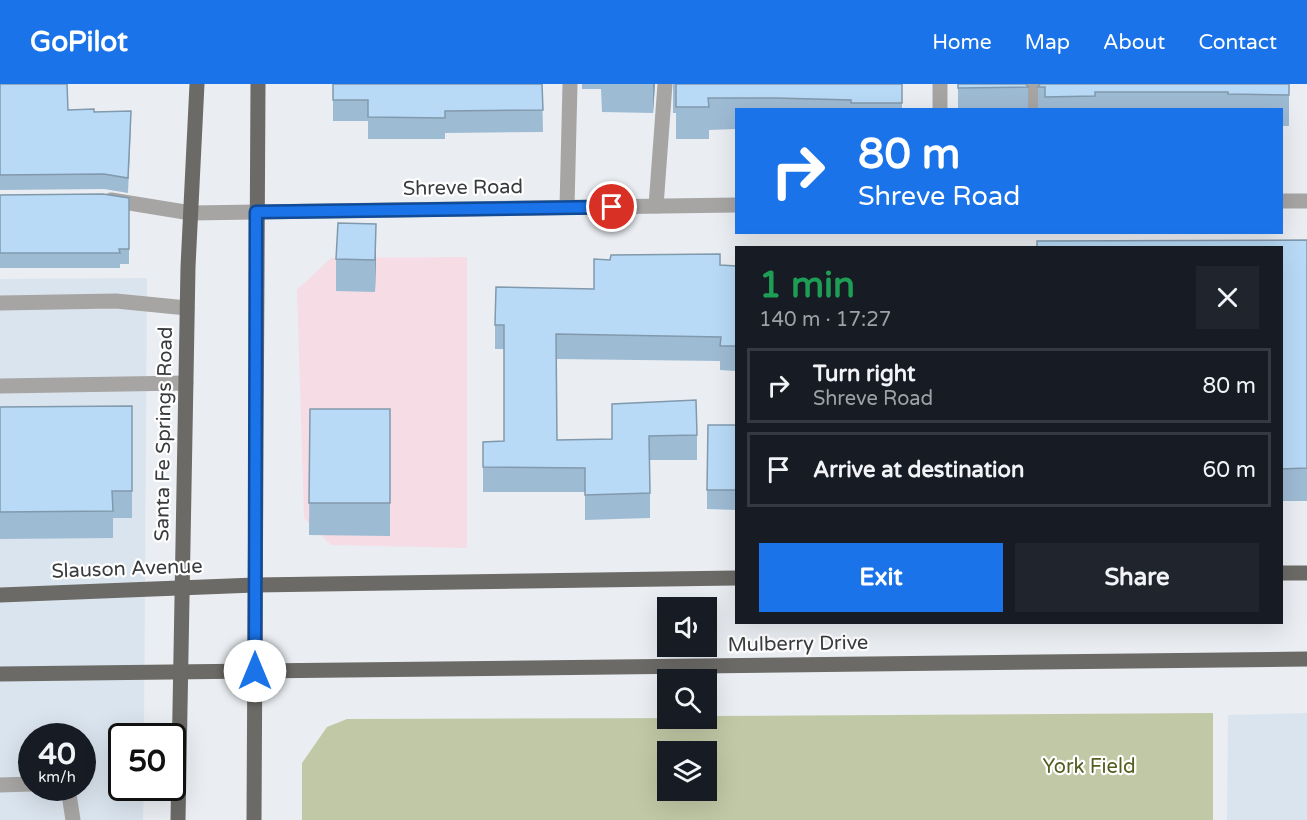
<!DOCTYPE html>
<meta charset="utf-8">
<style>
body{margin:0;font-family:"Varela Round",sans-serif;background:#20242c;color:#f1f3f6;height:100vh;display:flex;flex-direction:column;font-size:22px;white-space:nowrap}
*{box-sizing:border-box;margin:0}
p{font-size:20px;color:#9ea1a6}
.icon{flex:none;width:33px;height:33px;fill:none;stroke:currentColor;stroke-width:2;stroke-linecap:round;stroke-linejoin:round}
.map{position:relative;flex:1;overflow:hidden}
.details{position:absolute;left:735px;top:162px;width:548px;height:378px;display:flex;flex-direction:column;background:#171b24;border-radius:0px;box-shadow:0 6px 24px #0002}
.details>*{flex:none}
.hud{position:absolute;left:735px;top:24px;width:548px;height:126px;border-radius:0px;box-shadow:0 6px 24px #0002;background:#1a73e8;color:#fff;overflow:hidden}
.fabs{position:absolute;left:657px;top:513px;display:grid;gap:12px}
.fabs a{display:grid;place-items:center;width:60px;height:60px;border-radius:0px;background:#171b24;box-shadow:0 6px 24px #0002;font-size:30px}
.speed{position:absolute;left:18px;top:639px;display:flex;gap:12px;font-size:30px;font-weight:700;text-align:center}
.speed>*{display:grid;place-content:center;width:78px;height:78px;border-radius:50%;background:#171b24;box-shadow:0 6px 24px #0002;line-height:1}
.speed small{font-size:15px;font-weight:400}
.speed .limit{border:3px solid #111;border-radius:9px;background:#fff;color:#111}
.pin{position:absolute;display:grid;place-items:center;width:51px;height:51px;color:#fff;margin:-26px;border:3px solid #fff;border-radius:50%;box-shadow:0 2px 6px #0007}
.me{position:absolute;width:66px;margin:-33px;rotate:0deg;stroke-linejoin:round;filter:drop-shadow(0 0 4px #0008)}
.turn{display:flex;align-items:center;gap:21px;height:126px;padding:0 24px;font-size:27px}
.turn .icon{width:78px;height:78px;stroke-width:2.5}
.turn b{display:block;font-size:42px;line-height:51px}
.round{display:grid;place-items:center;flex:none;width:63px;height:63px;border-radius:0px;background:#20242c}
.overview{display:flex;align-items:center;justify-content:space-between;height:102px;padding:0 24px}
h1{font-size:36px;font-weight:700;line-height:45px;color:#1e9e55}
.cta{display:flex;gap:12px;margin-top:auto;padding:12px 24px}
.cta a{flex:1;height:69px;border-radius:0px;background:#1a73e8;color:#fff;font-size:24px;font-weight:700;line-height:69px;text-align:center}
.cta a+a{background:#20242c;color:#f1f3f6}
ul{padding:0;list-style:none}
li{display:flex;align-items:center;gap:18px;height:75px;margin:0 12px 9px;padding:0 12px;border:3px solid #363941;border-radius:0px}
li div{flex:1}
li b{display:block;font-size:22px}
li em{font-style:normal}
header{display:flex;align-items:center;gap:36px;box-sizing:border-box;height:84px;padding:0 30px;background:#1a73e8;color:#fff}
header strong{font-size:28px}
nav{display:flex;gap:33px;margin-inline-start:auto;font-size:21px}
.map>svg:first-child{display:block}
</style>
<header>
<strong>GoPilot</strong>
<nav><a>Home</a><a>Map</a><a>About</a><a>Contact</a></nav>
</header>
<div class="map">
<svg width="1307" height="736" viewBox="0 0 1307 736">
<rect width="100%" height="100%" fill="#eaeef2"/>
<!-- commercial -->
<path fill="#f6dce4" d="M467 173V464L331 461 304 434 297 206 331 174Z"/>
<!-- built -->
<g fill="#dae4ee" fill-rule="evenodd">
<path d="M147 194 144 652H122V704H144L143 736H0V195ZM32 652H82V704H32Z"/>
<path d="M1307 629V736H1227L1228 631Z"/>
</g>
<!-- green -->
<path fill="#c1c8a5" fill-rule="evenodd" d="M1213 629V736H302V679L327 643 347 635 706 634 707 632ZM668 668H706V706H668Z"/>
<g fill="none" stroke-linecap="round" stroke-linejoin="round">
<!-- minor -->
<g stroke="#a6a5a3" stroke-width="15">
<path d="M940 26V0"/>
<path d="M1033 26V0"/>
<path d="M111 116 191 129 736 121"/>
<path d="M1281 117H1307"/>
<path d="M656 122 665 0"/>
<path d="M567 123 570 0"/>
<path d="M0 219 116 217 187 224"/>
<path d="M0 302 186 299"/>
<path d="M0 701 32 700"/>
<path d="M68 704 73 736"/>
</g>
<!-- major -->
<g stroke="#6b6a66" stroke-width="15">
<path d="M1281 489H1307"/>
<path d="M0 511 255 501 736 494"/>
<path d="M0 590 1307 575"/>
<path d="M178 736 188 183 197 0"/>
<path d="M254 736 258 0"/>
</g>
</g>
<!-- wall -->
<g fill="#9ebbd4">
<path d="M0 0 68 26 94 28 131 42 128 109 104 105 0 106Z"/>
<path d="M333 0H542L543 48 445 49V55H368V37H333Z"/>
<path d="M582 0H655L653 29 602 28 601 5H582Z"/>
<path d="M673 0H902V26H736V45L709 46V55H676V29H673Z"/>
<path d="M958 0 1028 3V26H958Z"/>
<path d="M1289 0V42H1281V26H1038V3Z"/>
<path d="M0 111 129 114V180H120V184H0Z"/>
<path d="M1307 156V417H1281V164Z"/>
<path d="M376 173 375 208 336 207V175Z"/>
<path d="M720 181 736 182V287L720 286V277L556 275 557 356 612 355V320L697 351V376H650V434L585 436V408H483V358L504 357V265H495V241L594 205Z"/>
<path d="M132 322V434H113V454L0 455V323Z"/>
<path d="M310 325H390V452L309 451Z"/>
<path d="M736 356V426L707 425V406Z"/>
</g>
<!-- shaded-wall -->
<g fill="#8199ac">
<path d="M653 0H655L653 29Z"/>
<path d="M376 140V173L375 208V176Z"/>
</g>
<!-- building -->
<g fill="#b8daf6" stroke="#8199ac" stroke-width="1.5">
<path d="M0 0H67L68 26 94 25V28L131 27 128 94 104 90 0 91Z"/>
<path d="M333 0H542L543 26 445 27V34L368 33V16H333Z"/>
<path d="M676 0H902V19H851V16L775 14H708L709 23H676Z"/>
<path d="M958 0H1026L1028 3 958 4Z"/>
<path d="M1040 0H1289V11L1228 10V8H1095V12L1045 13V3H1038Z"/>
<path d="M103 110 129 114V165H119L120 169H0V111Z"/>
<path d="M338 139 376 140 375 176 336 175Z"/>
<path d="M1307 156V384L1281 385V164H1037V157Z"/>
<path d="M720 170V181L736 182V262H720L721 253 556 250 557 356 612 355V320L696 316 697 351 649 352 650 409 585 411V384L483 383V358L504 357V241H495L496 203 594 205V175L610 176 611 171Z"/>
<path d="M132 322V407H112L113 427 0 428V323Z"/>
<path d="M310 325H390V419H309Z"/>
<path d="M708 341H736V406H707Z"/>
</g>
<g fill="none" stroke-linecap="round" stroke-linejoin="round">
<defs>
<path id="route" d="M255 587 256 128 612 123"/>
</defs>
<!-- route casing -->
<use href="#route" stroke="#114b97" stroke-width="15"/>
<!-- route -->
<use href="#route" stroke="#1a73e8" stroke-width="10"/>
</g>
<g text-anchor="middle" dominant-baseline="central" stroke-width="4.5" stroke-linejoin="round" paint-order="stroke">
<!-- street labels -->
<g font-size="20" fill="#393b3d" stroke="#fff">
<text transform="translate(463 104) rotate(-1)">Shreve Road</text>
<text transform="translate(164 350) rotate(-89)">Santa Fe Springs Road</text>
<text transform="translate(127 485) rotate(-2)">Slauson Avenue</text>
<text transform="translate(798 560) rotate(-1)">Mulberry Drive</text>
</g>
<!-- park labels -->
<g font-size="20" fill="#545c20" stroke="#fff">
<text x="1089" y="683">York Field</text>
</g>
</g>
</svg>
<div class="fabs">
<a><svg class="icon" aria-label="sound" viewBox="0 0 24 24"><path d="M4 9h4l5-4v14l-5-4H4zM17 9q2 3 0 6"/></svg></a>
<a><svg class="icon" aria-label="search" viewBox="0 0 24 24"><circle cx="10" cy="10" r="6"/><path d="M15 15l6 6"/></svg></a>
<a><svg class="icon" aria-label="layers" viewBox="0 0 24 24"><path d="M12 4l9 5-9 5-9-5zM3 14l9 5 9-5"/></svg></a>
</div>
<div class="speed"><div>40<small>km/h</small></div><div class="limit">50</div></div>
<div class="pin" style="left:612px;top:123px;background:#d93025"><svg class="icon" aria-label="arrive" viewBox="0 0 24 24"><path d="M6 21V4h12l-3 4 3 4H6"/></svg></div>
<svg class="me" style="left:255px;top:587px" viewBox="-20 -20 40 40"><circle r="19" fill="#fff"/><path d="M0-13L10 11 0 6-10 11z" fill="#1a73e8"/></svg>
<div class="hud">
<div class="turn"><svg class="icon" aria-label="right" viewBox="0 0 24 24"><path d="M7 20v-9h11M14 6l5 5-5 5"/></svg><div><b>80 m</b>Shreve Road</div></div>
</div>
<section class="details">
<div class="overview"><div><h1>1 min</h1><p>140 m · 17:27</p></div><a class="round"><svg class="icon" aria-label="close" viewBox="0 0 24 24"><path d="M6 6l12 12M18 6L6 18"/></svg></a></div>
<ul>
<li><svg class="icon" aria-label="right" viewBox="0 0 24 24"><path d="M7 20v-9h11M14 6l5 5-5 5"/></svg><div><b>Turn right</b><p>Shreve Road</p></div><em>80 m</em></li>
<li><svg class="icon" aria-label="arrive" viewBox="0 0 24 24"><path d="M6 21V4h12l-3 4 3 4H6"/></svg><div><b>Arrive at destination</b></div><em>60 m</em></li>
</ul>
<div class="cta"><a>Exit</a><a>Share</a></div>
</section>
</div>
